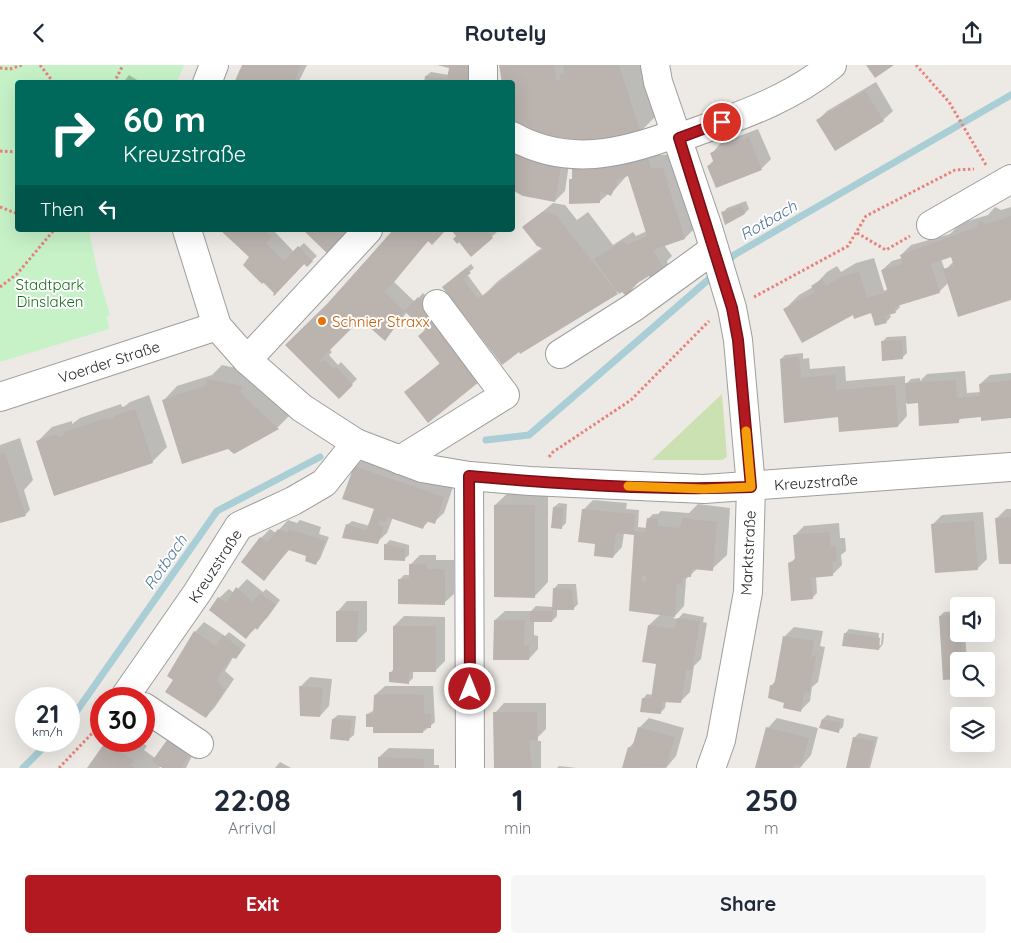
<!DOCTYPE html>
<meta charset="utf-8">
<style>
body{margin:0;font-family:Quicksand,sans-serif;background:#f6f6f7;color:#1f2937;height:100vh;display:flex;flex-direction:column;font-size:19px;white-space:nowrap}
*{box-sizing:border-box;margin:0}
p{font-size:16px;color:#747a83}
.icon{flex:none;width:28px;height:28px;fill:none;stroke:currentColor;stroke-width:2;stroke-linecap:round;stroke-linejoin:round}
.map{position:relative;height:703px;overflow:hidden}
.side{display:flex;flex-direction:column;background:#fff;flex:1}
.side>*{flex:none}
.guide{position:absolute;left:15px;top:15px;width:500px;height:152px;border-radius:5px;box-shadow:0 5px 20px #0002;background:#00695c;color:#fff;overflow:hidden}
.tools{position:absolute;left:950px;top:532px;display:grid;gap:10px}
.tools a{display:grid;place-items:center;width:45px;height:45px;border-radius:5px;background:#fff;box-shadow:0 5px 20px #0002;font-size:25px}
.speed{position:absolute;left:15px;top:622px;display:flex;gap:10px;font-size:25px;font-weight:700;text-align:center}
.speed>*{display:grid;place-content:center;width:65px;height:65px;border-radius:50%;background:#fff;box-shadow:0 5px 20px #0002;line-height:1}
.speed small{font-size:12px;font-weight:400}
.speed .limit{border:8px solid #d22;background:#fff;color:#111}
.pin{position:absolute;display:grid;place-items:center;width:42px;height:42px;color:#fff;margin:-21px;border:2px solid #fff;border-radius:50%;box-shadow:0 1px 5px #0007}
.me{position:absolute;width:55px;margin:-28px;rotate:0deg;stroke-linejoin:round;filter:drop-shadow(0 0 4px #0008)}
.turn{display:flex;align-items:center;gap:18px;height:105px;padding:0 25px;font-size:22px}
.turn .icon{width:65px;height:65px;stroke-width:2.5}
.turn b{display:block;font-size:35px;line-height:42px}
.then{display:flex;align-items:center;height:48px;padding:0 25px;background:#0003;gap:10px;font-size:19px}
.eta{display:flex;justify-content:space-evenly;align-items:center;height:85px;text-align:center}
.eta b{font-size:30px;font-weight:800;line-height:35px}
.cta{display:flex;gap:10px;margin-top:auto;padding:10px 25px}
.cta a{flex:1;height:58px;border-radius:5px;background:#b21920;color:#fff;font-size:20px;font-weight:800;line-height:58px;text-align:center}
.cta a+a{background:#f6f6f7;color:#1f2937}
header{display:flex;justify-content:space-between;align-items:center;height:65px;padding:0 25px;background:#fff;font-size:22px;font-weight:800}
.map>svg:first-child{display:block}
</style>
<header><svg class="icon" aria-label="back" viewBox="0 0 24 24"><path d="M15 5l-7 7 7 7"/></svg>Routely<svg class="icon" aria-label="share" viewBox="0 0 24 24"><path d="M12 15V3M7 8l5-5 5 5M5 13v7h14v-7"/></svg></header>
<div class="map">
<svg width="1011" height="703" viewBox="0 0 1011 703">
<rect width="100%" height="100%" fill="#edeae5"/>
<!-- grass -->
<path fill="#cbe1b1" d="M722 329 727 392 722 395H652Z"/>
<!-- park -->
<path fill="#c7f2c8" d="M0 0H184L177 17 18 18V165H89L97 205 110 250 107 251 109 264 0 297Z"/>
<!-- shadow -->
<g fill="#0003" fill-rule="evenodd">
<path d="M243 0H307L298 18H236Z"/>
<path d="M438 0H482L478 18H425L426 11 431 7 449 10 451 2Z"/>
<path d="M500 0H650L664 43 640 67 570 92 565 126 555 136 512 124V18Z"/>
<path d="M129 10 142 18H123Z"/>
<path d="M876 17 893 46 883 55H818L827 46Z"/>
<path d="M758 64 771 94 761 104 708 101 714 95 712 88 721 78Z"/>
<path d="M655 76 660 90 677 89 699 159 685 173 664 180 672 191 667 196 668 200 658 210 649 209 641 214 631 226H618L520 287 448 218 471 199 474 203 467 209 483 231 498 216 543 182 524 162 553 138 565 140 577 155 588 147 613 180 633 167 636 171 647 166 629 108 610 130 608 129 599 137 570 138Z"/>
<path d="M746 136 749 144 745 148H723L727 143Z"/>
<path d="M995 142 1001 145 1011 142V234L949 217 939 227 899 240 900 242 895 247 889 248 891 252 886 257 873 247 854 248 785 244 799 230 813 222 827 207 837 201 841 207 856 198 874 193 884 226 888 224 882 205 892 196 902 193 901 190 911 180 950 169 961 158 988 150ZM952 190 954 196 945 205 941 194Z"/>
<path d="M222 165H277L275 167 294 187 304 178 317 191 307 200 305 198 275 229 245 200 251 192Z"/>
<path d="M395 165H444L429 175 393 216 415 237 423 228 443 248 472 320 428 356 406 327 440 298 426 264 407 247 385 275 368 259 359 255 329 284 332 287 329 290 338 300 341 297 357 314 339 332 312 306 330 237Z"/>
<path d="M453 165H496L497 167 471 190Z"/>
<path d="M906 271 907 288 902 293 882 277 887 272Z"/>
<path d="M803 288V294L809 293 810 304 845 301 846 316 905 311V320L911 314 920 313V316L927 309 965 306 967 328 981 327 980 319 990 310 1011 308V352L982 351 962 353 958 356 919 337 906 338 907 351 898 361 839 350 781 294 785 290Z"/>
<path d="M222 300 255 307 292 348 278 362 234 387 163 336 177 321 212 310Z"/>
<path d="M149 330 167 382 152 397 37 377 52 362 72 356V359L80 353 121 339 122 342 125 341 130 337Z"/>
<path d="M20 373 33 415 24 425 30 445 26 449 0 457V380Z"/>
<path d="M365 392 453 422 444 448 434 457 429 456 423 462 393 452 387 468 377 477 347 460 352 456 370 461 376 443 355 402Z"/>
<path d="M510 426H548V517L534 532 495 440Z"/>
<path d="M593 435 627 438 626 444 639 445 638 462 647 463 648 454 653 449H658L661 446 689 448 698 439 730 443 727 490 712 504 698 503 686 514 684 541 673 553 678 554 683 548 704 552 703 557 707 558 701 594 694 601 690 627 680 637 666 635 665 643 660 648 643 634 647 629 653 630 657 598 649 560 661 549 630 545 635 469 624 468 622 482 613 492 596 478 583 445Z"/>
<path d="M559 438 567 439 566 458 561 463 554 442Z"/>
<path d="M1006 444H1011V497L996 454Z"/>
<path d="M983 447 987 494 977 504 932 460 942 450Z"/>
<path d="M288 455 297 458 300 455 321 462 319 469 329 472 320 494 316 498 308 490 290 484 264 514 261 473 270 464 276 468Z"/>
<path d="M839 458 840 473H845L846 486 841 490 842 500 832 510 816 511 817 528 812 533 790 499 796 492 795 470 804 461Z"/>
<path d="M390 475 409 480V490L404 494 385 480Z"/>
<path d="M420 490H436V495H454V529L444 538 400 514 404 510H411V499Z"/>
<path d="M247 514 263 527 266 524 280 535 267 553 245 573 219 533 229 524 234 528Z"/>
<path d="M558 519H576L578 539 573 544H557V551L552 556H534V570L538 571V584L529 594 495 555 505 546H531L536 541 553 542 554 524Z"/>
<path d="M347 536H367V566L357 576 338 546Z"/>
<path d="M959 546V569H965L967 596H959L940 551 944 547Z"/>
<path d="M404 551 445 552V596L435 606H413V613L409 617 390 608 394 604V561Z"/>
<path d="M204 557 225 571 229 567 246 580 236 593 234 591 225 606 234 614 215 642 206 652 175 615 195 567Z"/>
<path d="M794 562 823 566 820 581 825 582 818 617 812 622 810 636 800 646 771 621 776 615 785 571Z"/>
<path d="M849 564 879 568 878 580H881L882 568H884L883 579 879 584 845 569Z"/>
<path d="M310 612 332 614 329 641 320 651 301 621Z"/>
<path d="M385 621H433L435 657 423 667 374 659 367 649 375 645V630Z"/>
<path d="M504 638H546V664L538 672V676H541V703H495V648Z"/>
<path d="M338 650 356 651 354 670 349 674 333 654Z"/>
<path d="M827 650 844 654 843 662 838 666 823 654Z"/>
<path d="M649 653 684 663 676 691 666 703H623L629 683 635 676 639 663Z"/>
<path d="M777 653 818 663 811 690 800 703H756L768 663Z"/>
<path d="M177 666 197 681 186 703H164L161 701 159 703H90L108 676H140L147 681 144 685 155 693Z"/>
<path d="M859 668 878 672 870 703H850L855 672Z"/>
<path d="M389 683 434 684V700H439V703H379V692Z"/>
<path d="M280 697 291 703H275Z"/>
<path d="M559 701 577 703H557Z"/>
</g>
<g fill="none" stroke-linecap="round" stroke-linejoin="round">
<!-- stream -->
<g stroke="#aaced6" stroke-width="7">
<path d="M725 199 734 190 1011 30"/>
<path d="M486 375 529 370 716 208"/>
<path d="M69 657 217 446 320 392"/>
<path d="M23 703 50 676"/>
</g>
</g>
<!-- building -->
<g fill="#bab3ae" fill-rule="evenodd">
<path d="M242 0H301L294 18H234Z"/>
<path d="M437 0H473L471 18H424L425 11 447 14 449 3Z"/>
<path d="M499 0H554L556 16 560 15 559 10 564 9 563 0H619L640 66 595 82 543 80 512 62V18H502Z"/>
<path d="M866 0H894L875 13Z"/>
<path d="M865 26 884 56 835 86 816 55Z"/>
<path d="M749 72 762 105 716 123 707 101 714 98 710 88Z"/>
<path d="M512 83 537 97 561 101 555 137 523 131 512 125Z"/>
<path d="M646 85 651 103H663L685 174 653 185 663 202 658 205 659 208 651 214 649 211 631 222 632 227 626 231 622 227 619 229 594 194 623 176 626 180 647 171 628 111 616 115 617 118 611 131 600 126V138L569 139V114H572V101Z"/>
<path d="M742 140 745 149 725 160 721 147Z"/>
<path d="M542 147 555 149 618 229 520 289 519 287 502 300 442 222 466 203 471 208 463 214 478 234 544 184 537 181 522 162Z"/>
<path d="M1011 151V235L958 252 943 204 954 201 951 192 931 199 940 228 894 242 896 248 884 251 887 258 875 261 871 248 854 254 853 250 802 278 783 244 815 227 811 221 822 214 826 221 841 212 859 207 867 233 888 227 881 205 903 199 900 190 977 162 980 156 986 159Z"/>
<path d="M220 165H264L272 172 266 178 284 196 298 181 313 196 307 202 304 199 274 231 273 230 274 228 264 217 262 219 243 200 249 192Z"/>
<path d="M305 165H355L330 191 304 166Z"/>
<path d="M393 165H446L432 180 428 176 395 216 384 226 405 247 385 276 367 260 359 256 320 295 322 297 324 295 333 303 336 302 353 320 339 334 285 280 327 239Z"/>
<path d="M451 165H488L493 173 471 192 459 177 457 179 453 174 456 171Z"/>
<path d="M418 232 439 253 479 317 428 358 404 327 440 299 418 271 425 265 404 246Z"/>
<path d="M902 275 903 294 882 296 881 276Z"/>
<path d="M799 292 801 313 835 310 837 333V325L895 320 898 362 839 367 838 352 784 358 780 294Z"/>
<path d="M207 314 242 321 240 328 279 364 234 389 228 384 182 399 162 335 205 321Z"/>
<path d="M956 315 957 333 980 331 979 319 1011 315V353L981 356V352L959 354V358L919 361 918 338 907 339 905 318Z"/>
<path d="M135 344 153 398 54 431 36 376 57 369 58 372 65 370 64 367 107 353 108 355 115 353 114 351Z"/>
<path d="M5 387 26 451 0 458V389Z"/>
<path d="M354 401 444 432 435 459 426 456 423 464 387 452 386 457 380 455 378 460 384 462 378 479 342 473 346 459 366 466 374 444 342 434Z"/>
<path d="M494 440H535V533L494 532Z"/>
<path d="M553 442 563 443 562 464 551 463Z"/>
<path d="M582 444 635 449 634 466 645 467 647 453 658 454V461L680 463 683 453 717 457 713 506 692 504 691 512H683L682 520 677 519 675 552 629 546 634 470 616 468 613 493 594 491 595 479 578 477ZM642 510 646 511V516H641Z"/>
<path d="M1011 452V499H999L995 453Z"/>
<path d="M974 456 978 505 935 508 931 459Z"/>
<path d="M278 464 288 468 289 464 325 476 316 500 305 496 306 491 288 485 264 516 241 497 260 472 267 478Z"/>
<path d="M829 467 831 482H836L837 496 832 497 833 511 811 513 813 534 791 536 788 498 795 495 793 470Z"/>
<path d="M384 479 405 484V496L384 495Z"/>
<path d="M409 499H427V504H445V540L398 539V514H409Z"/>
<path d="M236 522 253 537 260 528 276 540 257 565 255 562 246 574 209 545 218 532 226 538Z"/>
<path d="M553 523 572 524 574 545H552Z"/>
<path d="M336 546H358L357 577H336Z"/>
<path d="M530 546H553L552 557H530Z"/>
<path d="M959 549 962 596H959V614L943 615 939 551Z"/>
<path d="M677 553 700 556 692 605 686 604 681 638 662 637 661 649 640 647 642 633 651 634 656 599 642 597 648 560 675 564Z"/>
<path d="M494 555H525L524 580H529V595H493Z"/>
<path d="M393 561H436V607H409V619L389 617V607H393Z"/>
<path d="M194 566 216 581 223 570 242 585 236 594 231 592 216 616 225 624 206 653 165 627 173 615 167 611Z"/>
<path d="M844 568 880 573 879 585 842 581Z"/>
<path d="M783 571 814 576 811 591H816L809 628 804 627 801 647 783 643 784 638 768 633 770 620 774 621Z"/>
<path d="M299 621 323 623 320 652 300 651Z"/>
<path d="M394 629 424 630V649H431V663H423V668H373V662H366V649H373L374 630Z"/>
<path d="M493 647H537V675H529L532 703H494Z"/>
<path d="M332 654 352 655 349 676 330 674Z"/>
<path d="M822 654 840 658 839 668 819 663Z"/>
<path d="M638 662 675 672 666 702 622 703 628 682 632 683Z"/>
<path d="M766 662 809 673 801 701 794 699 793 703H755Z"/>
<path d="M853 672 874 676 868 703H846Z"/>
<path d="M167 675 188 691 182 703H162L152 696Z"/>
<path d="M106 676 134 696 131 700 135 703H87Z"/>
<path d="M378 692 424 694V703H378Z"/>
</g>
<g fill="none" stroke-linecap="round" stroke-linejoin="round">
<defs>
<g id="minor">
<path d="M655 0 658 17 708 163 732 243 738 275 751 422 748 527 721 675 711 703"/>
<path d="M207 18 214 0"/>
<path d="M483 18V0"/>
<path d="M512 71C567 102 621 89 677 68"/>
<path d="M679 73C733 53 787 37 832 0"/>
<path d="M931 160 1011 114"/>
<path d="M187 165 217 261 247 295 302 343 356 378 422 403 469 411 530 416 704 424 1011 402"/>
<path d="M560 289 634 242 714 184"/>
<path d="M247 295 368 165"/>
<path d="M0 332 217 261"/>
<path d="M400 395 505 330 437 239"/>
<path d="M469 411 470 703"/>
<path d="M132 634 126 630 197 528 239 461 293 436 324 418 356 378"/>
<path d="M144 642 199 679"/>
</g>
</defs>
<!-- minor casing -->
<use href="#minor" stroke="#9e9e9e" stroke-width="30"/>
<!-- path -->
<g stroke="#e8817b" stroke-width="3" stroke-dasharray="2.5 2.5" stroke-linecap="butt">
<path d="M40 0 54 18"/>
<path d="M916 0 949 37 986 100"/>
<path d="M0 3 10 4 22 0"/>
<path d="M114 18 123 0"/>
<path d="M0 86 18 87"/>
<path d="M0 142 18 149"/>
<path d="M857 168 886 185 910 171"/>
<path d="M0 222 17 209 54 165"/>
<path d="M754 232 848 181 866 151 955 105 974 104"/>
<path d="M549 392 553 387 631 335 709 256"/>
<path d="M59 703 101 659"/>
</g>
<!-- minor -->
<use href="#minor" stroke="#fff" stroke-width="28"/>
</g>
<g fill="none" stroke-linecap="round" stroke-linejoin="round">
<defs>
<path id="route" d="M470 624 469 411C562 419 657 426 751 422L738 275 732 243 679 73 722 57"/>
</defs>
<!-- route casing -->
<use href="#route" stroke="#741015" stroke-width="12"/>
<!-- route -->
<use href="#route" stroke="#b21920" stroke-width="9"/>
<!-- slow -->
<path stroke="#f59e0b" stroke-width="9" d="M628 421 704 424 751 422 746 366"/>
</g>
<!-- markers -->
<circle fill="#e8710a" stroke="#fff" stroke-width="2" cx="322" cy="256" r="5"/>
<g text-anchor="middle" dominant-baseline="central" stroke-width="4" stroke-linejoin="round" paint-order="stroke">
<!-- park labels -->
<g font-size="15" fill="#196e1c" stroke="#fff">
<text x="50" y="219">Stadtpark<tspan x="50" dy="17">Dinslaken</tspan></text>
</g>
<!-- food labels -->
<g font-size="15" fill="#c56008" stroke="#fff" text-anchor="start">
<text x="332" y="256">Schnier Straxx</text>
</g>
<!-- street labels -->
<g font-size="15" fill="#1d1d1d" stroke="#fff">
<text transform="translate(109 297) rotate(-18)">Voerder Straße</text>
<text transform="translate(816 417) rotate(-4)">Kreuzstraße</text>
<text transform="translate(748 488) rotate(-87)">Marktstraße</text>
<text transform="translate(215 501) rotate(-57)">Kreuzstraße</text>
</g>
<!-- water labels -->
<g font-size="16" font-style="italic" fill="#537a9a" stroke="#fff">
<text transform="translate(768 155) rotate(-30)">Rotbach</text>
<text transform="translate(165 497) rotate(-55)">Rotbach</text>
</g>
</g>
</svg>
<div class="tools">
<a><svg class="icon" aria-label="sound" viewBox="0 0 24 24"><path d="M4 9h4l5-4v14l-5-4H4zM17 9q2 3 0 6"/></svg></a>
<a><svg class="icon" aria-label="search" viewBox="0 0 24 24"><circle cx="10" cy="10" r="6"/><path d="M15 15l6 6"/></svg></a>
<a><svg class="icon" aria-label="layers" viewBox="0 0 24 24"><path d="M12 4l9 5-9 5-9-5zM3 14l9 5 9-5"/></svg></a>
</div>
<div class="speed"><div>21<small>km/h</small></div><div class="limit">30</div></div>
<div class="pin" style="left:722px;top:57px;background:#d93025"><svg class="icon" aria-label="arrive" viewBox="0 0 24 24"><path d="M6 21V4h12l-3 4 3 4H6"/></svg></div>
<svg class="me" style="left:470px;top:624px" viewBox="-20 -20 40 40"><circle r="17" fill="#b21920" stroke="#fff" stroke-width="3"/><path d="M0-11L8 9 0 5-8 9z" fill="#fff"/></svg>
<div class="guide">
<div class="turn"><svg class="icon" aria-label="right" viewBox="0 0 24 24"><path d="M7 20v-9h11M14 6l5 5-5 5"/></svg><div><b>60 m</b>Kreuzstraße</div></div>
<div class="then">Then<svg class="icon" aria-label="left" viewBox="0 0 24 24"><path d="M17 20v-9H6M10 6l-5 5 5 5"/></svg></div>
</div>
</div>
<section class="side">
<div class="eta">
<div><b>22:08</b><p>Arrival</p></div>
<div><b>1</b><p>min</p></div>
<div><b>250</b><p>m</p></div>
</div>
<div class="cta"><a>Exit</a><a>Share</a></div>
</section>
